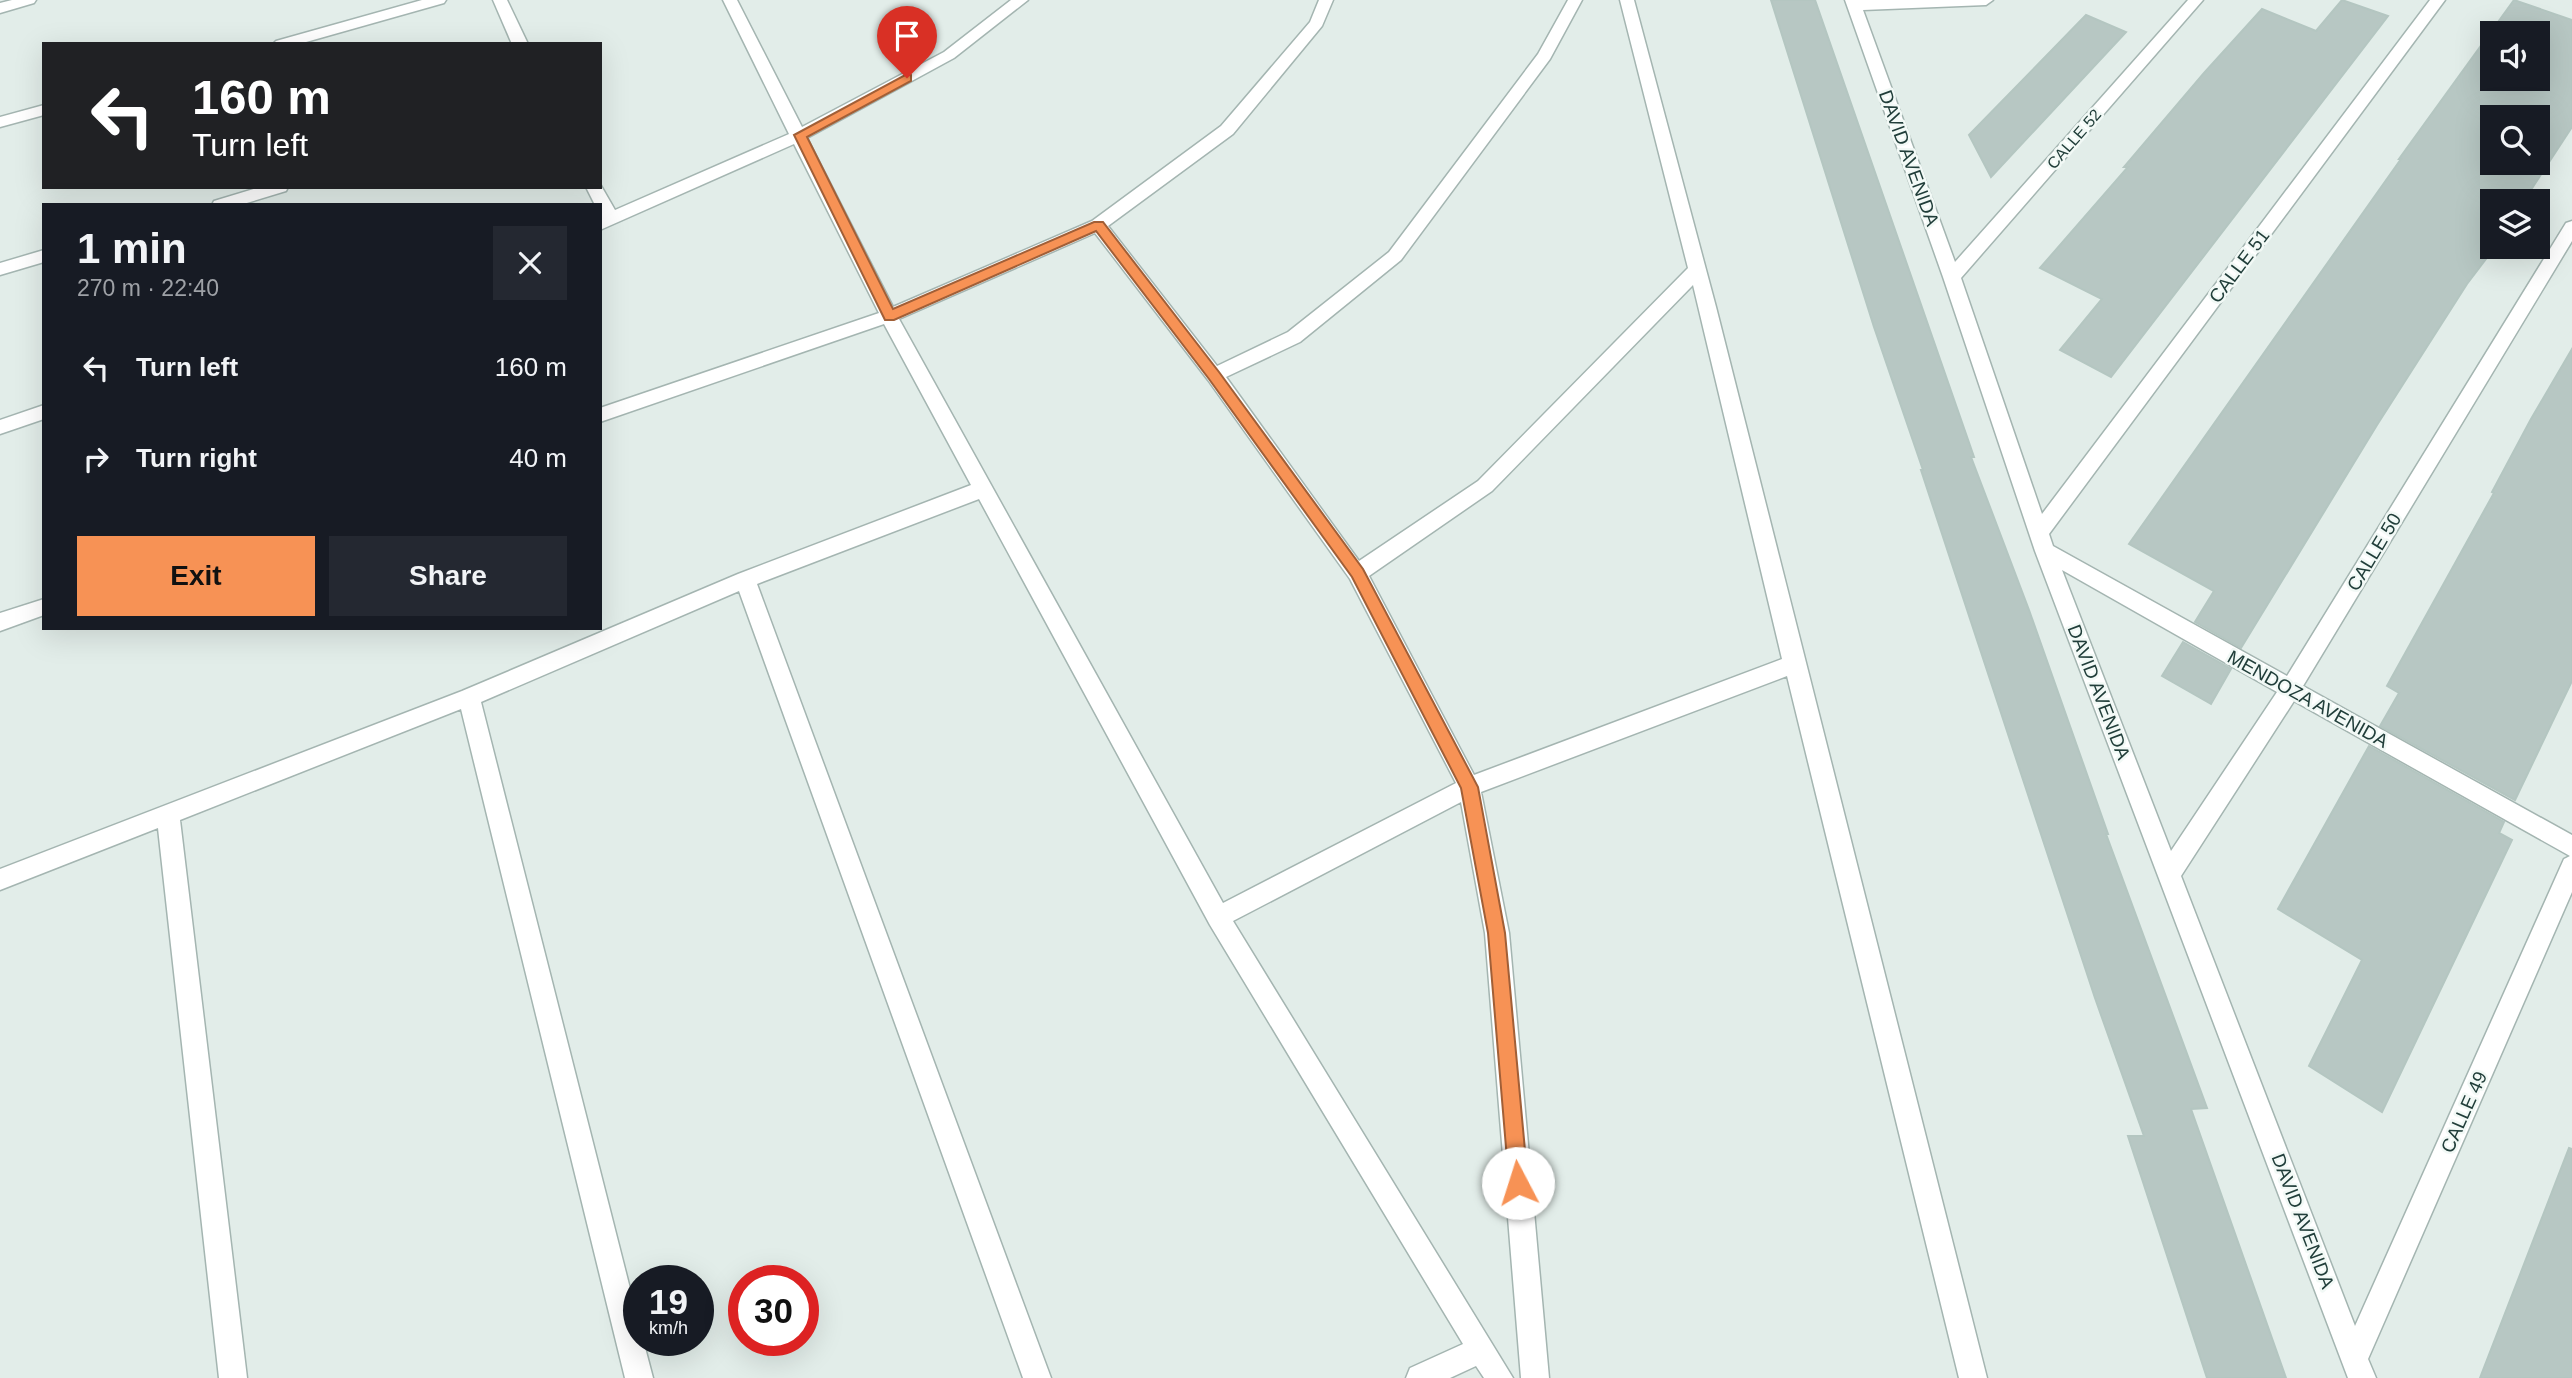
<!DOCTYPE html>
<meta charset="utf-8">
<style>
body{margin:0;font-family:Arial,sans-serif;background:#242831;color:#f1f3f6;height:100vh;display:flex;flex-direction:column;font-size:26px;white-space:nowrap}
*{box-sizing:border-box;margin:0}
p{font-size:23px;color:#9ea1a6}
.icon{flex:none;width:38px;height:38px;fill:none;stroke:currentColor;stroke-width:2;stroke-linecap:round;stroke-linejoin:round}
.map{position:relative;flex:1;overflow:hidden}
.side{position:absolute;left:42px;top:203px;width:560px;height:427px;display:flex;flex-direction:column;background:#171b24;border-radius:0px;box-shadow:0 7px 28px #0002}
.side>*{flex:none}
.banner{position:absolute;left:42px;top:42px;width:560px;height:147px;border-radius:0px;box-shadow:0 7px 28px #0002;background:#202124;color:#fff;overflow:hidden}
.tools{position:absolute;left:2480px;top:21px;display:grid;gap:14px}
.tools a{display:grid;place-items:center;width:70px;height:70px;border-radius:0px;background:#171b24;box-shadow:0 7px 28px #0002;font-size:35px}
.speed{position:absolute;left:623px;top:1265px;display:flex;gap:14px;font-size:35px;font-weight:700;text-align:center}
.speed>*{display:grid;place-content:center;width:91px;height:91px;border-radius:50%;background:#171b24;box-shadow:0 7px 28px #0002;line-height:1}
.speed small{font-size:18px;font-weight:400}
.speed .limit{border:10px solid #d22;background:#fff;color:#111}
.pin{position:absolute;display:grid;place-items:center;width:60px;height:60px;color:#fff;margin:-72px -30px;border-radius:50% 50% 50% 0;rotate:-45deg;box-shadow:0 0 7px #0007}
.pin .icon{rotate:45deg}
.me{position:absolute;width:77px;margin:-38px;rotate:355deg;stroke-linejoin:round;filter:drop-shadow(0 0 5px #0008)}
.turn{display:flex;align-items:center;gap:24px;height:147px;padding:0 35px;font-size:32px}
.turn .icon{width:91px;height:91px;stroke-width:2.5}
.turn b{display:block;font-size:49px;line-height:60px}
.round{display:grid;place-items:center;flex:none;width:74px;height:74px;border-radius:0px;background:#242831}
.summary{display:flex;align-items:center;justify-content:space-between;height:119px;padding:0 35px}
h1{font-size:42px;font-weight:700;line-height:52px}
.action{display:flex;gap:14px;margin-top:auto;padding:14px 35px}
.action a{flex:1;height:80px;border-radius:0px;background:#f79255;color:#111;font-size:28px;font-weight:700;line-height:80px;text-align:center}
.action a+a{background:#242831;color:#f1f3f6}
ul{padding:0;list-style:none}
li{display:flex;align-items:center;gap:21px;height:91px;padding:0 35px}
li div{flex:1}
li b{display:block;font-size:26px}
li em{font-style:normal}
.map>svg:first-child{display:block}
</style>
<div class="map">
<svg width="2572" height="1378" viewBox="0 0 2572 1378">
<rect width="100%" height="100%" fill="#e2ede9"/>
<!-- building -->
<g fill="#b7c7c3" stroke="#b4c6c1" stroke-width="2" fill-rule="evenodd">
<path d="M1771 0H1815L1974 457H1971L2029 610 2108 834H2106L2207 1108 2191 1109 2286 1378H2207L2128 1136H2144L2095 998 1921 470H1923L1874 327Z"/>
<path d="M2342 0 2388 16 2111 377 2060 350 2102 299 2040 268 2128 167H2124L2204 73 2262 9 2316 31Z"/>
<path d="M2514 0 2572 20V127L2525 199 2521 201H2492V251L2467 284 2377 425 2241 648 2195 622 2214 591 2129 544 2401 159H2399ZM2492 33H2538V79H2492ZM2492 117H2538V163H2492Z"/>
<path d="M2086 15 2126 32 1991 177 1969 135Z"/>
<path d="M2572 349V681L2515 800 2380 726 2399 693 2387 686 2494 493 2492 492 2531 419Z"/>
<path d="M2183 642 2231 669 2211 704 2162 676Z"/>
<path d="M2369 746 2504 822 2499 833 2512 840 2382 1112 2309 1066 2362 960 2278 909Z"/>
<path d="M2569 1148 2572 1149V1378H2480Z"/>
</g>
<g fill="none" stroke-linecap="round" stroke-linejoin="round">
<defs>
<g id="street">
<path d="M12 0H36L34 3 0 13V3Z"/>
<path d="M422 0H446L444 3 299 44H273L276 41Z"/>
<path d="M493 0H507L528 44H512Z"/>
<path d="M723 0H737L802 127 944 52 1011 0H1028L954 58 807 138 893 307 1092 221 1221 126 1310 22 1319 0H1333L1322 26 1233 134 1108 226 1217 366 1288 332 1389 252 1538 54 1568 0H1582L1550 59 1401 260 1300 342 1226 377 1359 561 1478 481 1688 268 1620 0H1634L1716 307 1987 1378H1959L1787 676 1481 792 1509 933 1549 1378H1521L1485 933 1461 802 1233 921 1513 1378H1484L1476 1366 1450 1378H1406L1410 1368 1463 1344 1210 925 979 499 757 584 1051 1378H1023L739 591 481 702 639 1324V1340H643L653 1378H625L461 709 180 820 247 1378H219L158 828 0 890V869L462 691 738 574 971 485 884 324 600 422V408L879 313 794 144 600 230V205H595L586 187H600V184L615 210 789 134ZM1095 233 1208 380 1350 579 1456 783 1223 903 899 319ZM1693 285 1782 659 1474 775 1369 576 1492 491Z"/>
<path d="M1845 0H1993L1986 5 1863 10 1955 262 2188 0H2203L1961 278 2042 514 2430 0H2445L2049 534 2053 546 2287 676 2566 223 2572 221V241L2303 686 2572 835V892L2368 1359 2376 1378H2348L2035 551 1943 277ZM2062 570 2277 692 2171 851ZM2294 701 2570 856 2564 859 2355 1326 2181 876Z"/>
<path d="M44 105V115L0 127V117Z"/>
<path d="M260 187H288L286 191 240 205H212L214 201Z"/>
<path d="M44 250V262L0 275V263Z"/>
<path d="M44 405V419L0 434V420Z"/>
<path d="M44 599V615L0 631V613Z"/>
</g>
</defs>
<!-- street casing -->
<use href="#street" stroke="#a4b5b1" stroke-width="3"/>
<!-- street -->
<use href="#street" fill="#fff" fill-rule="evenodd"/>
</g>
<!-- route -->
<path fill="#f79255" stroke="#a15f37" stroke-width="2" d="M907 74 911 75V81L807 137 893 309 1094 222H1103L1219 372 1363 569 1478 787 1505 933 1528 1183 1525 1190 1518 1193 1511 1190 1509 1183 1488 933 1461 788 1352 577 1209 379 1096 231 894 320H885L794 135Z"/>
<g text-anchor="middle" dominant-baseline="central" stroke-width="5" stroke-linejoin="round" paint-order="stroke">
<!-- far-street labels -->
<g font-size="16" fill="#213e3a" stroke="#f2f9f6">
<text transform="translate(2074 139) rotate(-49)">CALLE 52</text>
</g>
<!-- street labels -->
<g font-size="19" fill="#213e3a" stroke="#f2f9f6">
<text transform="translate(1909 158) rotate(70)">DAVID AVENIDA</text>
<text transform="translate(2239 266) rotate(-53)">CALLE 51</text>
<text transform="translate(2374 552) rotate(-59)">CALLE 50</text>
<text transform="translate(2099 692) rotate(69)">DAVID AVENIDA</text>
<text transform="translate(2308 699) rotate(29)">MENDOZA AVENIDA</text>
<text transform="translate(2464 1112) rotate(-66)">CALLE 49</text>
<text transform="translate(2303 1221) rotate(69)">DAVID AVENIDA</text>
</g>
</g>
</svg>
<div class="tools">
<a><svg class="icon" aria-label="sound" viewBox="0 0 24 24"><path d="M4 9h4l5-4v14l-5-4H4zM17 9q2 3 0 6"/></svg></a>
<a><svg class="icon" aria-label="search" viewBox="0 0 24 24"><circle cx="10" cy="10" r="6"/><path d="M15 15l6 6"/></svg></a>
<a><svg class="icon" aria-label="layers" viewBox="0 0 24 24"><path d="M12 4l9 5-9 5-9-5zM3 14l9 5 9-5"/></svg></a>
</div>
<div class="speed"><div>19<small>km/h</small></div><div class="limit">30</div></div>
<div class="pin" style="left:907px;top:78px;background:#d93025"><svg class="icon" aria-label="arrive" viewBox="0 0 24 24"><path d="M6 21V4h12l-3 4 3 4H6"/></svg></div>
<svg class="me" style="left:1518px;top:1183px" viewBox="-20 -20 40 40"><circle r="19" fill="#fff"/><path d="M0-13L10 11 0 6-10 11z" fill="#f79255"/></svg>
<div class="banner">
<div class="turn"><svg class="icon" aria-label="left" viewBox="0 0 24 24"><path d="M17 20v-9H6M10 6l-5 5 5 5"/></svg><div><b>160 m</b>Turn left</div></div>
</div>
<section class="side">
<div class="summary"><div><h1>1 min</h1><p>270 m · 22:40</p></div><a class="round"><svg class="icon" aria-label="close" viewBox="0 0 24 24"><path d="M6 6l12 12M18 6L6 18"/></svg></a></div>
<ul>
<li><svg class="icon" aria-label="left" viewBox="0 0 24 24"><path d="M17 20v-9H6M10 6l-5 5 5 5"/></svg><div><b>Turn left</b></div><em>160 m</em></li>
<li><svg class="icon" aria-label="right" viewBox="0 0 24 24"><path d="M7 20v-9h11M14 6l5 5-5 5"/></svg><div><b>Turn right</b></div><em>40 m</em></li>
</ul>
<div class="action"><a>Exit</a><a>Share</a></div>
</section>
</div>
